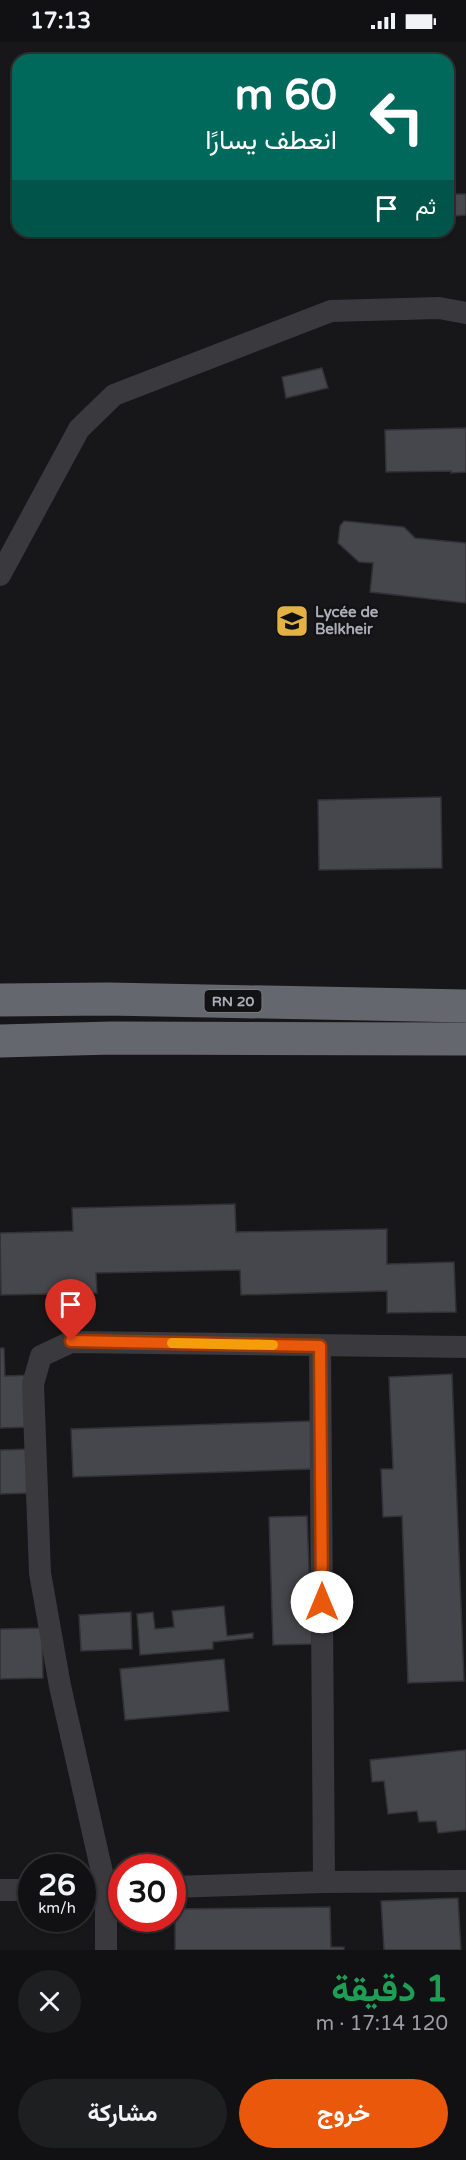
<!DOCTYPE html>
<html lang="ar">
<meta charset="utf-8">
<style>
body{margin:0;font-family:"Varela Round",Vazirmatn,sans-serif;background:#1e1f21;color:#f1f3f6;direction:rtl;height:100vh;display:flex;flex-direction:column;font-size:22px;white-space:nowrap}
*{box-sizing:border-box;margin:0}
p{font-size:20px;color:#9c9da0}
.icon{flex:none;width:33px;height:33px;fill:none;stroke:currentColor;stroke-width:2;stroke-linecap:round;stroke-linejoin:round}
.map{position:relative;height:1908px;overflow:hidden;direction:ltr}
.sheet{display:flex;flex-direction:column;background:#111113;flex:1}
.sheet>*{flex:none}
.top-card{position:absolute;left:12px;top:12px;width:442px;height:183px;border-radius:18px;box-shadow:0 2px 4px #0004,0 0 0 2px #303133;direction:rtl;background:#00695c;color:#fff;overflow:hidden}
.speed{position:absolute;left:18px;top:1812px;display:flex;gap:12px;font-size:30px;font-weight:700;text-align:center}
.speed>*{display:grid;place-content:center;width:78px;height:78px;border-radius:50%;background:#111113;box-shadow:0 2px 4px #0004,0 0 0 2px #303133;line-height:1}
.speed small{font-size:15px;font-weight:400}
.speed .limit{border:9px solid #d22;background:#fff;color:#111}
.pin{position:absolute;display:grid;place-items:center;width:51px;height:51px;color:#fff;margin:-62px -26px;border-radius:50% 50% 50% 0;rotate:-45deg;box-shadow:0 0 6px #0007}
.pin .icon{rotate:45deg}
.me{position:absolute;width:66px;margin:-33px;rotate:0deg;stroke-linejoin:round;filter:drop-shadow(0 0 4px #0008)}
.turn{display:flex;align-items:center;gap:21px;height:126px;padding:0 18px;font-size:27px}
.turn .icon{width:78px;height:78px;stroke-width:2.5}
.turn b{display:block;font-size:42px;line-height:51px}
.then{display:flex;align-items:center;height:57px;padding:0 18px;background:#0003;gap:12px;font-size:22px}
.round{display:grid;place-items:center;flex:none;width:63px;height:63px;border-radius:32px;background:#1e1f21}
.summary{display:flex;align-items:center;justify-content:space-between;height:102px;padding:0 18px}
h1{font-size:36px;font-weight:700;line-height:45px;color:#1e9e55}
.cta{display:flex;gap:12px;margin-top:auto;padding:12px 18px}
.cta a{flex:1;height:69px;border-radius:36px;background:#ea580c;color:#fff;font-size:24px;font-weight:700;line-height:69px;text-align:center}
.cta a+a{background:#1e1f21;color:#f1f3f6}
.status{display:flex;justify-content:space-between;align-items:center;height:42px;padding:0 30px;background:#111113;direction:ltr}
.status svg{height:16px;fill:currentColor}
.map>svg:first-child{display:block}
</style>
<div class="status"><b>17:13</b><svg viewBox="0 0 49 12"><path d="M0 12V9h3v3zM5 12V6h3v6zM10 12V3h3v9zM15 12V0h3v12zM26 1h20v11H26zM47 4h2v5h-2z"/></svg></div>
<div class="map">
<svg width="466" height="1908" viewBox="0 0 466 1908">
<rect width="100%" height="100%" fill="#171719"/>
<!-- building -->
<g fill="#46474c" stroke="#323135" stroke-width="1.5">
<path d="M455 152H466V173L455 174Z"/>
<path d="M322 326 328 346 286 356 282 335Z"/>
<path d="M466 386V430L451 431V429L386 430 385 388Z"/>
<path d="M344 479 404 485 415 496 466 501V561L370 550 373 521 359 520 338 501 340 484Z"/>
<path d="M441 755 442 826 319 828 318 758Z"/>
<path d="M235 1162 236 1190 387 1187V1222L454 1220 456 1270 387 1271V1249L241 1253 240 1228 96 1231 97 1251 1 1253 0 1191 73 1189 72 1166Z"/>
<path d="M0 1306H4L5 1334 32 1333 34 1385 0 1386Z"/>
<path d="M452 1332 464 1639 408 1641 402 1474 383 1475 381 1427H393L389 1335Z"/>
<path d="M311 1379 313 1427 73 1435 71 1387Z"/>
<path d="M31 1407 33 1451 0 1452V1408Z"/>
<path d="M307 1474 312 1602 273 1603 269 1475Z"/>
<path d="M224 1564 227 1594 253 1591V1596L213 1600V1607L140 1613 137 1572 153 1570 155 1587 174 1585 172 1569Z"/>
<path d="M131 1570 132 1607 81 1609 79 1573Z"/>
<path d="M42 1586 43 1636 0 1637V1587Z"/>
<path d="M224 1617 229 1669 125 1678 120 1627Z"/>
<path d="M466 1708V1788L438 1791 436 1779 419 1780 417 1769 388 1772 384 1739 372 1740 370 1718Z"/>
<path d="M458 1856 461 1908H384L381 1859Z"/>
<path d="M330 1865 331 1905H344V1908H175V1867Z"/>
</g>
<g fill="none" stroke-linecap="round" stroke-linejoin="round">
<!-- street -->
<g stroke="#39393e" stroke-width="22">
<path d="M0 533 79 387 114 353 331 269 439 266 466 271"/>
<path d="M320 1304 324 1840"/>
<path d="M172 1845 324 1840 466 1839"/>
<path d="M0 1848H32"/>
<path d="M82 1848H106L60 1644 40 1531 33 1342 41 1314 71 1300 466 1305"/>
<path d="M106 1908V1848L119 1847"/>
</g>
<!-- highway -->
<g stroke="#65676e" stroke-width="33">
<path d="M0 958 108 957 466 964"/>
<path d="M0 999 112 996 466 997"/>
</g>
</g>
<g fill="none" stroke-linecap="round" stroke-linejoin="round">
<defs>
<path id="route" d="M71 1299 320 1304 322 1560"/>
</defs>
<!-- route casing -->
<use href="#route" stroke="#983908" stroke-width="15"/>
<!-- route -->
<use href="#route" stroke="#ea580c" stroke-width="10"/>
<!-- slow -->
<path stroke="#f59e0b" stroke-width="10" d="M172 1301 273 1303"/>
</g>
<!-- icons -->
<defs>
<symbol id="school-square" viewBox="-11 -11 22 22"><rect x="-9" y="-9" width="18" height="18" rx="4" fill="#e3b245" stroke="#121214"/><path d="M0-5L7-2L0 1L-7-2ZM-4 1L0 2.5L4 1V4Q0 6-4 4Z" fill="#111"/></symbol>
</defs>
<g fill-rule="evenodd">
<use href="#school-square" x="273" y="560" width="38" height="38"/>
</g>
<g text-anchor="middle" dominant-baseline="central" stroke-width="4.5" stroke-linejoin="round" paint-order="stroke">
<!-- shield labels -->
<rect fill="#121214" stroke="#7d7f87" stroke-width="1.5" x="204.5" y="948" width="57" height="22" rx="4.5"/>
<g font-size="14" font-weight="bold" fill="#abaeb8">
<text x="233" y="959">RN 20</text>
</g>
<!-- poi labels -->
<g font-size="15" font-weight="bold" fill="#abaeb8" stroke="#121214" text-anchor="start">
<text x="315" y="570">Lycée de<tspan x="315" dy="17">Belkheir</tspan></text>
</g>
</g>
</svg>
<div class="speed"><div>26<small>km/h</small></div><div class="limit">30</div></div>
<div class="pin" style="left:71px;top:1299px;background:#d93025"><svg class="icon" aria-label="arrive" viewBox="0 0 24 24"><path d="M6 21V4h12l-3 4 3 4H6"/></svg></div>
<svg class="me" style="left:322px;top:1560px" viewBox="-20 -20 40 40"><circle r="19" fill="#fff"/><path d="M0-13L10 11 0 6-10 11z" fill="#ea580c"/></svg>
<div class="top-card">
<div class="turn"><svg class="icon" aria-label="left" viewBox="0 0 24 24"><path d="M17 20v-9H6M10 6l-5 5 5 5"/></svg><div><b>60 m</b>انعطف يسارًا</div></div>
<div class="then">ثم<svg class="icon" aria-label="arrive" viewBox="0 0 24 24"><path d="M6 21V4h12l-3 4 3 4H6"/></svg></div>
</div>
</div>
<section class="sheet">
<div class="summary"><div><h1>1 دقيقة</h1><p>120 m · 17:14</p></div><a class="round"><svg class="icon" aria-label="close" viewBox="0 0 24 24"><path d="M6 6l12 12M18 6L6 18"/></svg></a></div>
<div class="cta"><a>خروج</a><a>مشاركة</a></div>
</section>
